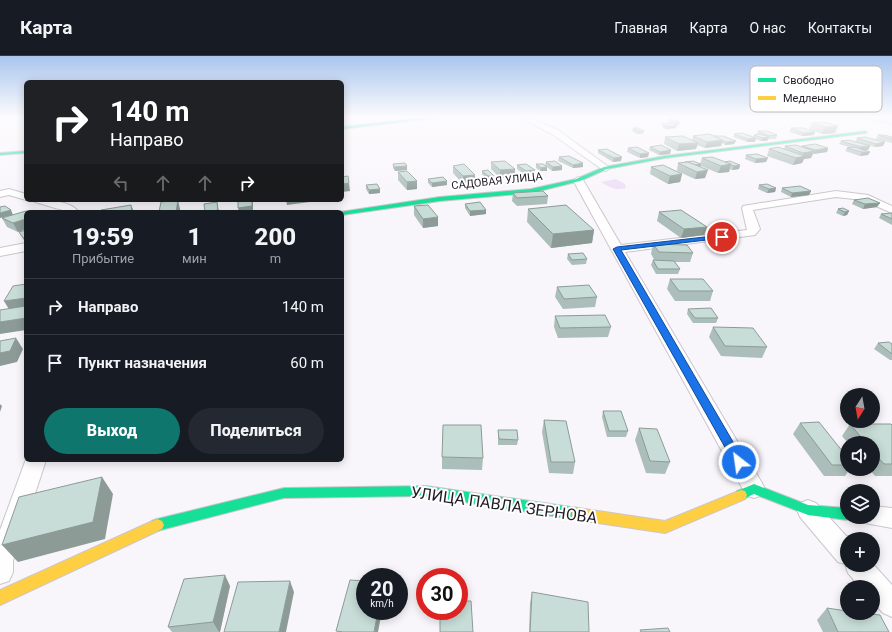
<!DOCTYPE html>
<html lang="ru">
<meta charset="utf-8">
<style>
body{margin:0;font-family:Roboto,sans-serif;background:#242831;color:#f1f3f6;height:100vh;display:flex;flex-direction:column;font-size:15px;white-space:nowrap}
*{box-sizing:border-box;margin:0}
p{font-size:13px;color:#9ea1a6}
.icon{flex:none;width:22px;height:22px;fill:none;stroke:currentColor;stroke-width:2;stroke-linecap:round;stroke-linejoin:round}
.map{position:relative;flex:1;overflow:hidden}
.details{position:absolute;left:24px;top:154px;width:320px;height:252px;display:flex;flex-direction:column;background:#171b24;border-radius:6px;box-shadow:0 2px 10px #0003}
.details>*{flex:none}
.banner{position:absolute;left:24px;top:24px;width:320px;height:122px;border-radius:6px;box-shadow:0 2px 10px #0003;background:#202124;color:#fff;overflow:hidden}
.needle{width:26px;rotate:191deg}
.fabs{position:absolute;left:840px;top:332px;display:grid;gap:8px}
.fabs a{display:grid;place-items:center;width:40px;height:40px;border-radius:50%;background:#171b24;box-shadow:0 2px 10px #0003;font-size:20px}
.speed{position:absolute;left:356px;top:512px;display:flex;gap:8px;font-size:20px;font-weight:700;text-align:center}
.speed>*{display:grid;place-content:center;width:52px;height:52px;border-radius:50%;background:#171b24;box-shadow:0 2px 10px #0003;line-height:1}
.speed small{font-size:10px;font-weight:400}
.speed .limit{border:6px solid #d22;background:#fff;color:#111}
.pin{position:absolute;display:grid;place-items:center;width:34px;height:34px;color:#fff;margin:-17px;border:2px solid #fff;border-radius:50%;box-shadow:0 1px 4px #0007}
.me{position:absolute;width:44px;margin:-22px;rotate:330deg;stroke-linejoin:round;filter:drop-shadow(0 0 3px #0008)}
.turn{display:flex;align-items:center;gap:14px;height:84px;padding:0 20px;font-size:18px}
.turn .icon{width:52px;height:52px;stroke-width:2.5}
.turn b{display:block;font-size:28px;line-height:34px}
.lanes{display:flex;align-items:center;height:38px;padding:0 20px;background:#0003;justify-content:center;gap:20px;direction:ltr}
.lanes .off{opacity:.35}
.eta{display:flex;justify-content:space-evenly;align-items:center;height:68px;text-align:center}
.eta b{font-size:24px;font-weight:800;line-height:28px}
.action{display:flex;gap:8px;margin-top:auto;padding:8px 20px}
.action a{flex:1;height:46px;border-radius:24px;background:#0f766e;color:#fff;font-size:16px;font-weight:800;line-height:46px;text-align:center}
.action a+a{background:#242831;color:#f1f3f6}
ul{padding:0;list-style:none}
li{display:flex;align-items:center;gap:12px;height:56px;padding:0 20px;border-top:1px solid #363941}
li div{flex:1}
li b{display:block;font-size:15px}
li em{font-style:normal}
header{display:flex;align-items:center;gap:24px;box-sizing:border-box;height:56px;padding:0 20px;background:#171b24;border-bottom:1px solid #363941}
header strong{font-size:19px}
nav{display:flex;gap:22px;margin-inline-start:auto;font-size:14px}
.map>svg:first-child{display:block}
</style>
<header>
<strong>Карта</strong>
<nav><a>Главная</a><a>Карта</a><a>О нас</a><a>Контакты</a></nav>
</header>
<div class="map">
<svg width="892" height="576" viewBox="0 0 892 576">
<rect width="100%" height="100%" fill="#f9f6fb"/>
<!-- water -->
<g fill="#eddef6">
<path d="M847 60H892V70Z"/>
<path d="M616 123 625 128 626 132C614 135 610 131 601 126Z"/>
</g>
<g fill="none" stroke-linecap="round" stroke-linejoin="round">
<defs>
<g id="street">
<path d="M517 60H525L558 74 610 112 606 115 603 114 552 78Z"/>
<path d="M578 121 583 124 621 189 747 174 742 152 743 150 836 135 868 139 892 150V157L862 144 836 141 753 154 760 173 755 179 625 196 762 427 765 433 762 439 754 442 746 439 573 124Z"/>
<path d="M9 133 26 138V144L9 139 0 141V135Z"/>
<path d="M34 144C48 144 69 144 79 156 64 156 50 150 35 146Z"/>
<path d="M26 187V195L0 200V192Z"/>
<path d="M26 403 46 404 13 505V516L9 525 0 528V474Z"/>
<path d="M808 444 816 447 849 483H847V509L873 508 892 529V561L883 557 873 546V531H860L848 517 845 508 838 506 800 461 797 454 800 447Z"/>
<path d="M873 450 892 452V472L865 467 862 461H873Z"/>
</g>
<g id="fast">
<path d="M440 60H451L342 73V71Z"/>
<path d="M866 75 867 77 665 102 607 113 580 125 531 137 440 145 342 159V156H340L440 141 531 133 576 123 604 111 665 100Z"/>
<path d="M26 95V97L0 99V97Z"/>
<path d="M754 428 808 449 847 452V461H852L847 464 808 459 754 438 741 444 737 443 735 439 737 435Z"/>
<path d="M426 430 578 452 583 454 584 458 583 462 578 464 426 440 284 442 157 475 152 473 150 469 152 465 157 463 284 432Z"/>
</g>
<g id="slow">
<path d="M741 434 745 435 747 439 745 443 665 477 578 464 573 462 572 458 573 454 578 452 665 465Z"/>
<path d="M157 463 162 465 164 469 162 473 0 549V534Z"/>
</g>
</defs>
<!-- street casing -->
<use href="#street" stroke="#cac6cc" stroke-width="2"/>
<!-- fast casing -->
<use href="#fast" stroke="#cac6cc" stroke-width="2"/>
<!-- slow casing -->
<use href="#slow" stroke="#cac6cc" stroke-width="2"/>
<!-- street -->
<use href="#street" fill="#fefefe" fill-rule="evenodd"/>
<!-- fast -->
<use href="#fast" fill="#16e098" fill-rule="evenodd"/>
<!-- slow -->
<use href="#slow" fill="#ffcf43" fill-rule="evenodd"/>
</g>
<!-- wall -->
<g fill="#acbeb9">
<path d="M668 63H673L679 69H676V72L666 73 662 71V68L670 67 667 66Z"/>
<path d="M812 67 838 70 835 77 822 78 809 73Z"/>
<path d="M633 72 644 75 643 78H637L632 75Z"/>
<path d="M791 72 814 79 802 80 789 76Z"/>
<path d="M758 75 777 79 776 83H768L767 85H761L755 83V86H747L733 81 734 78 753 81 754 79H757Z"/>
<path d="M709 78 734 88 725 89 722 87 721 90 705 92 697 89 696 93 677 95 664 88 665 81 692 84 693 80Z"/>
<path d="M878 79 892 81V87L876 83Z"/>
<path d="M857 82 883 90 875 91 855 86Z"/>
<path d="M841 85 870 90 868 94H865L868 99 860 100 845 95 847 92 849 91 839 88Z"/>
<path d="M785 90 802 91V90L828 92 827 96 813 98 811 102 804 103 802 107 793 109 767 100 769 93H784Z"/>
<path d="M650 91 671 94 670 98 659 99 649 94Z"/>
<path d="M628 92 648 101 640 102 627 96Z"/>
<path d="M598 94 621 105 613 106 598 97Z"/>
<path d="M746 99 766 106 755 107 745 103Z"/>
<path d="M559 101 583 111 573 112 558 105Z"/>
<path d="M702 102 725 106 740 109 739 113 732 114 730 113 729 116 718 117 701 110 700 111 705 122 695 123 677 115 678 107 700 108Z"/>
<path d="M491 106 515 121 500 122 491 113Z"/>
<path d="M546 106 562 110V114L552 115 547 111V115H540L536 112V108L545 109Z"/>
<path d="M393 108 407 114 395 115 393 112Z"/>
<path d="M517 109 535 114V118L525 119 517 113Z"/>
<path d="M453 110 475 127 463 128 453 117Z"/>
<path d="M651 111 682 118 680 126 668 128 650 118Z"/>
<path d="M482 115 494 120V124H488L482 118Z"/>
<path d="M398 116 417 125V133L407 134 398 124Z"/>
<path d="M428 123 447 129 432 131 428 127Z"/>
<path d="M366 129 380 133V137L369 138 366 133Z"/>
<path d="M759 129 776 132 775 136 767 137 758 133Z"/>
<path d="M782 132 811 135 809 139 791 141 781 136Z"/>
<path d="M513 137 548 140 547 148 517 150 512 145Z"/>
<path d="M854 144 877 151 863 153 852 148Z"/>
<path d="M465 148 486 154V158L470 160 465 152Z"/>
<path d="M414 150 438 170 423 172 414 159Z"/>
<path d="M528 153 594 174 592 187 551 192 527 166Z"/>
<path d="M838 153 849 155 847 159 843 160 836 157Z"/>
<path d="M29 156 18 176 7 171 2 162Z"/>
<path d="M659 156 704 179 681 182 657 165Z"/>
<path d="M892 157V169L879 162 881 158Z"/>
<path d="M653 188 693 197 690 206H675L680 213 678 218H656L651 209 653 204 655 205 651 198Z"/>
<path d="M568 198 587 203 586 208 572 209 567 203Z"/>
<path d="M670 223 713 235 710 245H675L667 233Z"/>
<path d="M557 231 597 241 595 251 563 253 555 241Z"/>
<path d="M688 253 718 262 716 267H693L687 258Z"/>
<path d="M555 260 611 271 608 281 558 282 554 271Z"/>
<path d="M713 271 767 291 762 302 721 300 709 281Z"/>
<path d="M878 287 892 288V304H890L874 293Z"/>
<path d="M603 355 628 375 626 381H607L602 361Z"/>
<path d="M544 364 575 406 573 418 549 417 542 376Z"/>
<path d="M800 367 847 401V413H850L845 420H824L793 378Z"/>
<path d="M850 368 892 369V420H875L869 413H873V387H848L842 380Z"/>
<path d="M639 372 670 406 665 418 646 417 635 384Z"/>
<path d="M498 374 518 384 517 389H498Z"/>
<path d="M442 401 483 402 482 414 442 413Z"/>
<path d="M230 530 220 576H172L168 571Z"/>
<path d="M532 536 589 576H529L530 547Z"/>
<path d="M827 552 889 576H823L817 564Z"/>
</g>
<!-- shaded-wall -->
<g fill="#8c9b96">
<path d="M674 66H680L679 69H673Z"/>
<path d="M677 69 676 72 666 73 667 70Z"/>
<path d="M838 70 835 77 822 78 825 71Z"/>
<path d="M815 76 814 79 802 80 803 77Z"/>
<path d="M769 81 767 85H761L762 82Z"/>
<path d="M756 82 755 86H747L748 83Z"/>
<path d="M723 84 721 90 705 92 707 86Z"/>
<path d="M736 85 734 88 725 89 726 86Z"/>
<path d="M885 86 883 90 875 91 876 88Z"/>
<path d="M698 87 696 93 677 95 679 88Z"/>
<path d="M870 90 868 94 859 95 861 91Z"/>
<path d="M828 92 827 96 813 98 815 94Z"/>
<path d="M671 94 670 98 659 99 660 96Z"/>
<path d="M814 95 811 102 804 103 802 107 793 109 796 102 802 101 803 97Z"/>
<path d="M862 96H870L868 99 860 100Z"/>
<path d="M649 97 648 101 640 102V98Z"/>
<path d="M622 101 621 105 613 106 614 102Z"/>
<path d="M768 102 766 106 755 107 756 103Z"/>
<path d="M583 107V111L573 112V109Z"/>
<path d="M701 108 700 112 693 109Z"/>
<path d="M731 108 729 116 718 117 721 110Z"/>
<path d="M740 109 739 113 732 114 734 110Z"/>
<path d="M407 110V114L395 115 394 111Z"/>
<path d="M562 110V114L552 115 553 111Z"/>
<path d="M547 111V115H540L541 112Z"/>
<path d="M515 113V121L500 122V114Z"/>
<path d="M535 114V118L525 119 526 115Z"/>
<path d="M708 114 705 122 695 123 697 116Z"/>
<path d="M682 118 680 126 668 128 670 120Z"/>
<path d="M475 119V127L463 128V120Z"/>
<rect x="488" y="120" width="6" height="4"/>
<path d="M417 125V133L407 134V126Z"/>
<path d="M447 125V129L432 131V127Z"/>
<path d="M349 127 350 135 342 136V128Z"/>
<path d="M776 132 775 136 767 137 769 133Z"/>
<path d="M380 133V137L369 138V134Z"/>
<path d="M811 135 809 139 791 141 792 137Z"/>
<path d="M178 144 180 153V156H176Z"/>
<path d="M253 144V154L239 156 238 152Z"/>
<path d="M286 144H309L310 146 287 149Z"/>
<path d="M217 146 219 156H205Z"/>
<path d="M880 147 877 151 863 153 865 148Z"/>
<path d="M131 149 134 156H132Z"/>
<path d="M11 154 13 159 0 162V157Z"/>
<path d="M486 154V158L470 160V155Z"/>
<path d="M849 155 847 159 843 160 845 156Z"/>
<path d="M438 161V170L423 172V163Z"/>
<path d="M26 163V173L18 176 13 167Z"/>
<path d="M707 171 704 179 681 182 684 173Z"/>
<path d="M594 174 592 187 551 192 553 178Z"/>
<path d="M26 181V186L25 187 23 182Z"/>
<path d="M26 242V253L10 255 4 245Z"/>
<path d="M26 262V274L0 278V266Z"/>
<path d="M16 282 23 293 17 306 0 310V297Z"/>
<path d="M0 348 2 350 0 356Z"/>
<path d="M102 421 113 438 105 483 18 506 2 489Z"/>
<path d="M225 519 230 530 220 576H219L213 566Z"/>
<path d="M290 525 294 536 286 576H279Z"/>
<path d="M378 555H382L378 576H374Z"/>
</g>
<!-- building -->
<g fill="#c8ddd7" stroke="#8c9b96">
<path d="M668 63H673L680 66H674Z"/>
<path d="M824 66 838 70 825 71 812 67Z"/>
<path d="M673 67 677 69 667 70 662 68Z"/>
<path d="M633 72H638L644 75H638Z"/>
<path d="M791 72H803L815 76 803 77Z"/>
<path d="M758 75H767L777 79 769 80Z"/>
<path d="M742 77 756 82 748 83 734 78Z"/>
<path d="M709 78 723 84 707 86 693 80Z"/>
<path d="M760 78 769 81 762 82 754 79Z"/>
<path d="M878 79H884L892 81V83Z"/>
<path d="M683 80 698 87 679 88 665 81Z"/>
<path d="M714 80H723L736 85 726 86Z"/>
<path d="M865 81 885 86 876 88 857 82Z"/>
<path d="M849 84 870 90 861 91 841 85Z"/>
<path d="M815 88 828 92 815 94 802 90Z"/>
<path d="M661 89 671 94 660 96 650 91Z"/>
<path d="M796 89 814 95 803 97 785 90Z"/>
<path d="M637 91 649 97 640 98 628 92Z"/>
<path d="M778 91 805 100 796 102 769 93Z"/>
<path d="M854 91 870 96H862L847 92Z"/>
<path d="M607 93 622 101 614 102 598 94Z"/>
<path d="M757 98 768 102 756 103 746 99Z"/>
<path d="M569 100 583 107 573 109 559 101Z"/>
<path d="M712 101 731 108 721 110 702 102Z"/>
<path d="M505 105 515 113 500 114 491 106Z"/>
<path d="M555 105 562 110 553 111 546 106Z"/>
<path d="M693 105 701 108 695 109 688 106H685Z"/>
<path d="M730 105 740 109 734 110 731 109V108L725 106Z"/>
<path d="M688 106 708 114 697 116 678 107Z"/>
<path d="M405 107 407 110 394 111 393 108Z"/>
<path d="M464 108 475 119 463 120 453 110Z"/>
<path d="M526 108 535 114 526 115 517 109Z"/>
<path d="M536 108H543L547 111 541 112Z"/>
<path d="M663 109 682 118 670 120 651 111Z"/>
<path d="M488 114 494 120H488L482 115Z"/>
<path d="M407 115 417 125 407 126 398 116Z"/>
<path d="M348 120 349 127 342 128V121Z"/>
<path d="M443 121 447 125 432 127 428 123Z"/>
<path d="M377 128 380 133 369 134 366 129Z"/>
<path d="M767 128 776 132 769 133 759 129Z"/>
<path d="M800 130 811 135 792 137 782 132Z"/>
<path d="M543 135 548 140 517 142 513 137Z"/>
<path d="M868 142 880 147 865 148 854 144Z"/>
<path d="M178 144 176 156H159L161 146Z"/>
<path d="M238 144H252V150L238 152Z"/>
<path d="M217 146 218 154 205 156 204 148Z"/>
<path d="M480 146 486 154 470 155 465 148Z"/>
<path d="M131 149 132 156H101V154Z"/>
<path d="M428 149 438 161 423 163 414 150Z"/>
<path d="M566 149 594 174 553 178 528 153Z"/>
<path d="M5 150 11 154 0 157V151Z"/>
<path d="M843 152 849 155 845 156 838 153Z"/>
<path d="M681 154 707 171 684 173 659 156Z"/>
<path d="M26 155 29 156H26V163L13 167 2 162Z"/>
<path d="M892 157V163L881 158Z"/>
<path d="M26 174V181L23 182 19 176Z"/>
<path d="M653 188 687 189 693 197 659 196Z"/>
<path d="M583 197 587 203 572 204 568 198Z"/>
<path d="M653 204 674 205 680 213H658Z"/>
<path d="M670 223H703L713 235H679Z"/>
<path d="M26 228V242L4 245 13 230Z"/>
<path d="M589 229 597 241 564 243 557 231Z"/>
<path d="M26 250V262L0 266V254Z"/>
<path d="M711 252 718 262H695L688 253Z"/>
<path d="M605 259 611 271 560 272 555 260Z"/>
<path d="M713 271 753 272 767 291 725 290Z"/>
<path d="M16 282 10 295 0 297V285Z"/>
<path d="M889 286 892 288V298L878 287Z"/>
<path d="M603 355H621L628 375H609Z"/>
<path d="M544 364 566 365 575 406H551Z"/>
<path d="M819 366 847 401V409H832L800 367Z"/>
<path d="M850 368H891L892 369V408H884L873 396V387H866Z"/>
<path d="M443 369H481L483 402 442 401Z"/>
<path d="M639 372 657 373 670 406 650 405Z"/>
<path d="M498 374H517L518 384 499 383Z"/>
<path d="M102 421 93 466 2 489 19 441Z"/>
<path d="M225 519 213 566 168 571 184 523Z"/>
<path d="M350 524 365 525V555H378L374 576H343L336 575Z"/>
<path d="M290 525 279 576H224L238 526Z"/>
<path d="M532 536 588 546 589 576H530Z"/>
<path d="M459 545H471L473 576H440V555H459Z"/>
<path d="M827 552 847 555V557H864L880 559 889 576H838Z"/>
<path d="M668 572 670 576H641L640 574Z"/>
</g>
<!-- sky -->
<linearGradient id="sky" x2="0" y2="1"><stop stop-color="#aac5ee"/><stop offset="0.43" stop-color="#fcfbfd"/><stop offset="1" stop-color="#fcfbfd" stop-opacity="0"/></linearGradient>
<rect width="892" height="141" fill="url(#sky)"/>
<!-- route -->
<path fill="#1a73e8" stroke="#114b97" d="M722 179 725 181 724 182 621 194 743 403 745 406 743 409H735L613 193 617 191Z"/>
<g text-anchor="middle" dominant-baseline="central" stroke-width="4" stroke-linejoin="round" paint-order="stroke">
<!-- far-street labels -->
<g font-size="11" fill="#221d25" stroke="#fff">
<text transform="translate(497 125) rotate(-6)">САДОВАЯ УЛИЦА</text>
</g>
<!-- near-street labels -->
<g font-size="16" fill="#221d25" stroke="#fff">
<text transform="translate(504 449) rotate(8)">УЛИЦА ПАВЛА ЗЕРНОВА</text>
</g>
</g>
<!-- legend -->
<rect x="750" y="10" width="132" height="46" rx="6" fill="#fff" stroke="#bdbbbe" stroke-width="1"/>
<rect x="758" y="22" width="18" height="4" fill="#16e098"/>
<rect x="758" y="40" width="18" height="4" fill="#ffcf43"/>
<g font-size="11" fill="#221d25">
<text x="783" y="28">Свободно</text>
<text x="783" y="46">Медленно</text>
</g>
</svg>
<div class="fabs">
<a><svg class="needle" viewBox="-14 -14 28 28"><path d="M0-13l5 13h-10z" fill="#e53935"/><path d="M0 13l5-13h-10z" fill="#9ea1a6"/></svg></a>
<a><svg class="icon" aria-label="sound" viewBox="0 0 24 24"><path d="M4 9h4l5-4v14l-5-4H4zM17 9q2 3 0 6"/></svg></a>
<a><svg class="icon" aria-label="layers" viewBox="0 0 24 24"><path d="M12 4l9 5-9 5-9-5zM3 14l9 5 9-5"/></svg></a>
<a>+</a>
<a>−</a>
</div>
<div class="speed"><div>20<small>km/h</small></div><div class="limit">30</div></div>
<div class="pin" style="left:722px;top:181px;background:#d93025"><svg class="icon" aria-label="arrive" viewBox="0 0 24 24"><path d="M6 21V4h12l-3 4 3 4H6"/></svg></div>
<svg class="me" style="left:739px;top:406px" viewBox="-20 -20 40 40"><circle r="17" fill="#1a73e8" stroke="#fff" stroke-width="3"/><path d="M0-11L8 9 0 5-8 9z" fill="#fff"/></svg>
<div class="banner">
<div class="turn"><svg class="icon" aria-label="right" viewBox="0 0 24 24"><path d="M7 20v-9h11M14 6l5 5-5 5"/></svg><div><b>140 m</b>Направо</div></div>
<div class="lanes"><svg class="icon off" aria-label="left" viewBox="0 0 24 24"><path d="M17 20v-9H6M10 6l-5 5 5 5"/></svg><svg class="icon off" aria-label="ahead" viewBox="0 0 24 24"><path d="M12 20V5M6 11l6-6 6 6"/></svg><svg class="icon off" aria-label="ahead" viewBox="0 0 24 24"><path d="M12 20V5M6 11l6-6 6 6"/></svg><svg class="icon" aria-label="right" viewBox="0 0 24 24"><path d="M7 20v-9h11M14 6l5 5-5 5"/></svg></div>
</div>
<section class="details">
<div class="eta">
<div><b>19:59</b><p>Прибытие</p></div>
<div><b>1</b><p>мин</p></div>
<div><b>200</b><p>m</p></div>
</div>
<ul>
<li><svg class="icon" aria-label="right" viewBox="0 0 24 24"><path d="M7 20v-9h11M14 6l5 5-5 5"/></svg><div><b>Направо</b></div><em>140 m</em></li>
<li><svg class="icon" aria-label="arrive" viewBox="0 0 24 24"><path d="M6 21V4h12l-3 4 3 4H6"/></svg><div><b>Пункт назначения</b></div><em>60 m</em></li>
</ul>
<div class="action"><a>Выход</a><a>Поделиться</a></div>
</section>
</div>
